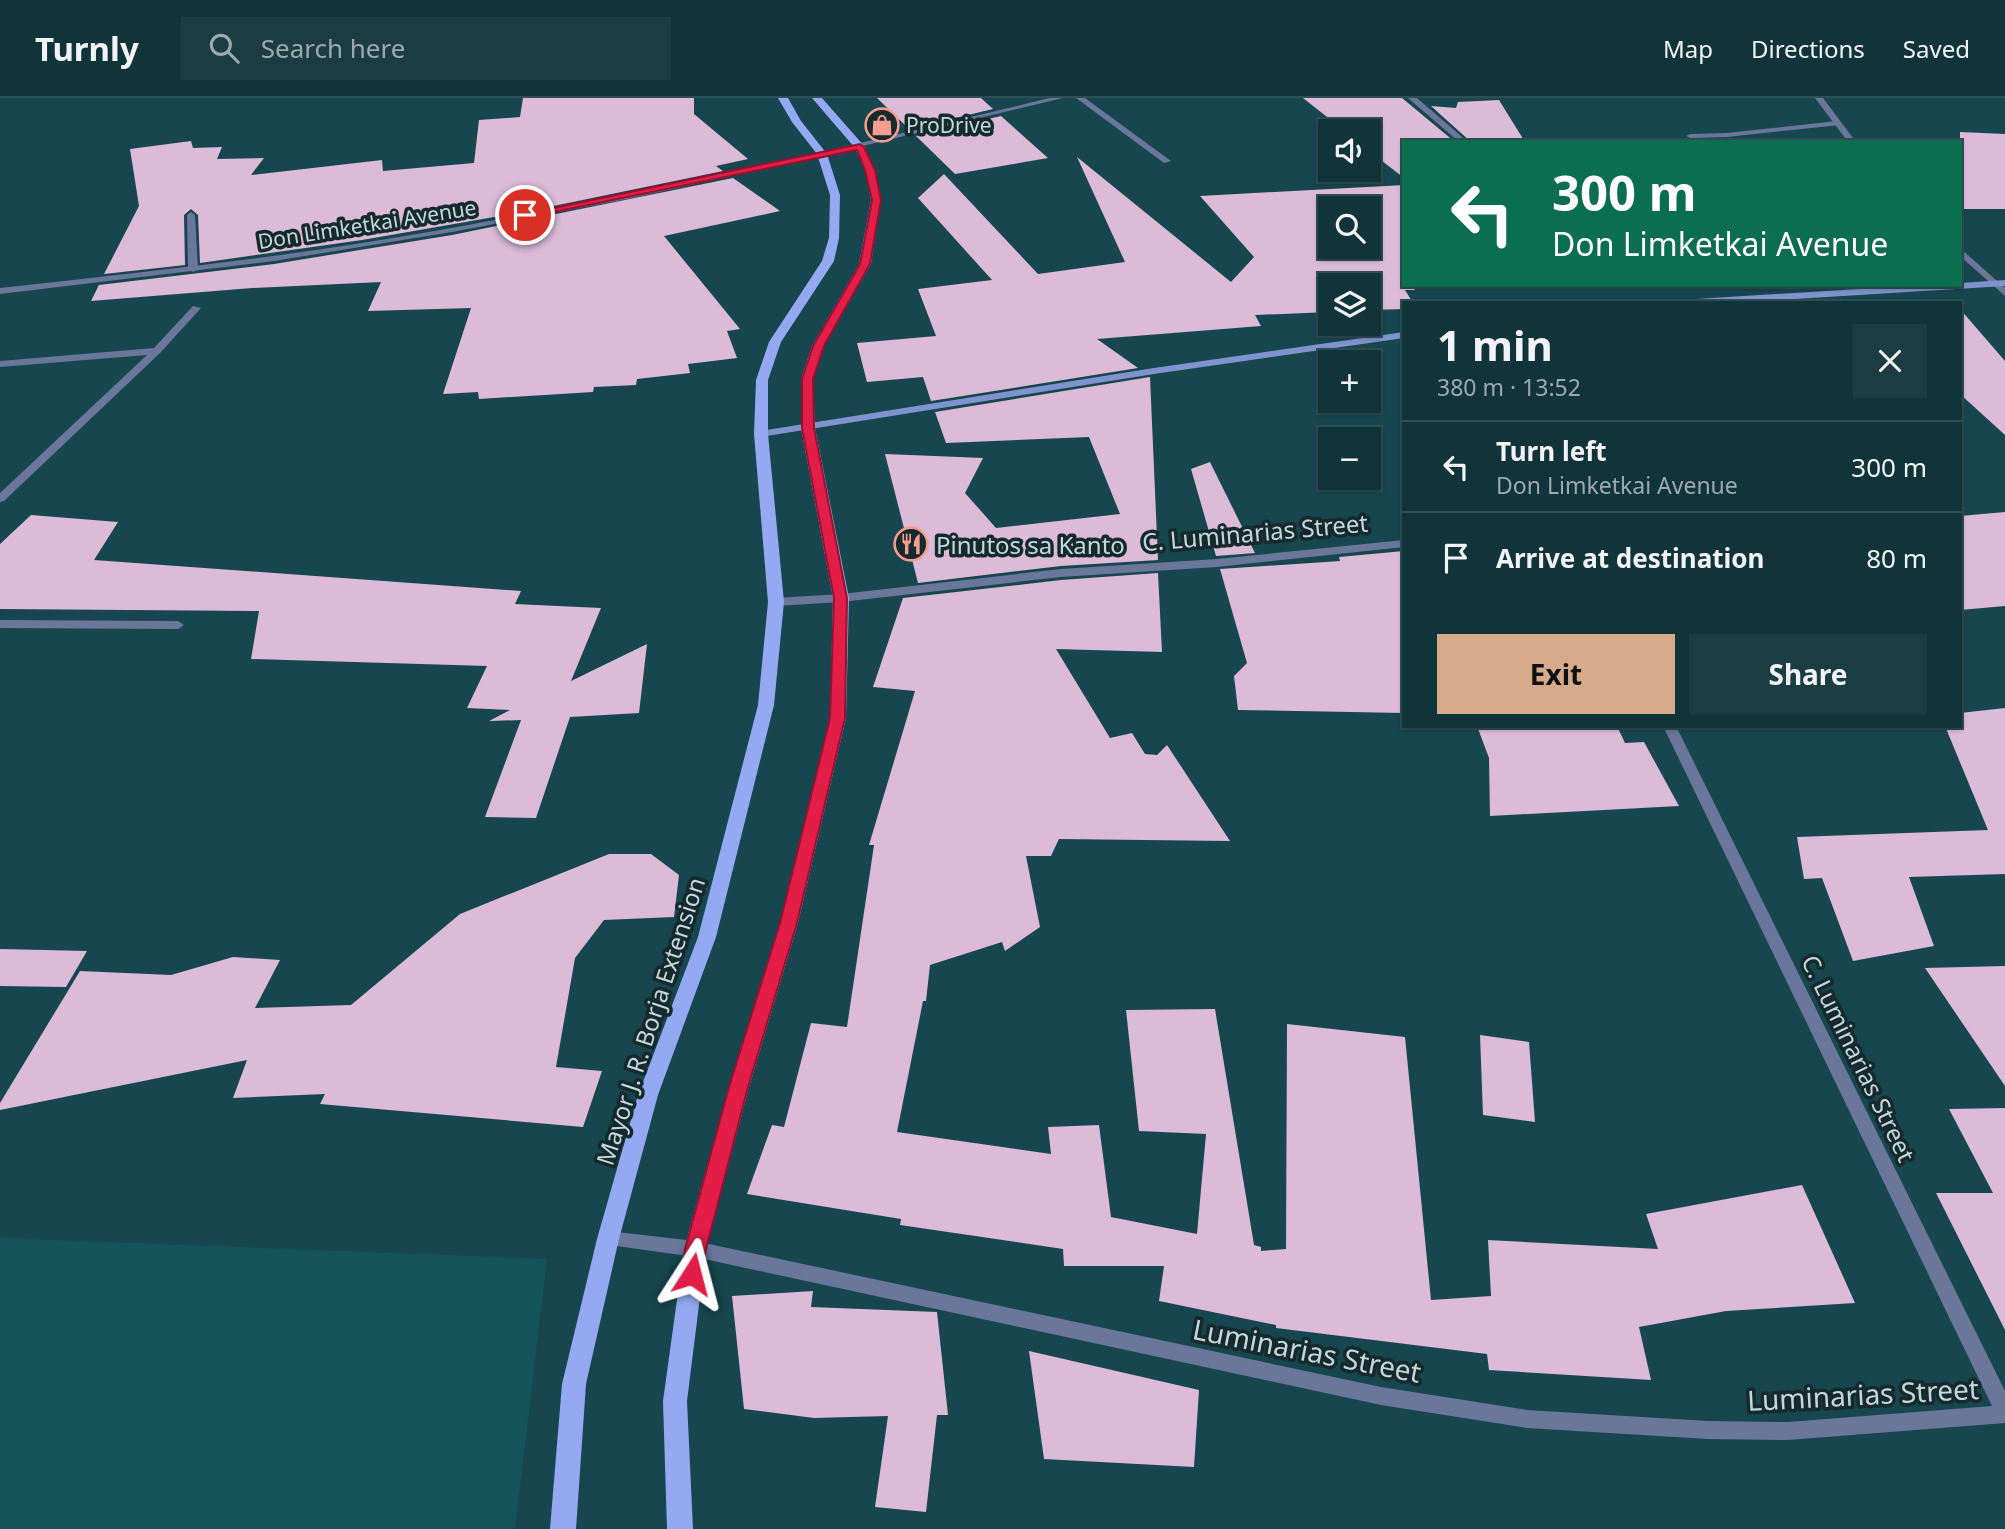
<!DOCTYPE html>
<meta charset="utf-8">
<style>
body{margin:0;font-family:"Noto Sans",sans-serif;background:#1a3c42;color:#f1f3f6;height:100vh;display:flex;flex-direction:column;font-size:26px;white-space:nowrap}
*{box-sizing:border-box;margin:0}
p{font-size:23px;color:#9caaaf}
.icon{flex:none;width:38px;height:38px;fill:none;stroke:currentColor;stroke-width:2;stroke-linecap:round;stroke-linejoin:round}
.map{position:relative;flex:1;overflow:hidden}
.panel{position:absolute;left:1402px;top:203px;width:560px;height:427px;display:flex;flex-direction:column;background:#11343a;border-radius:0px;box-shadow:0 2px 5px #0004,0 0 0 2px #304f54}
.panel>*{flex:none}
.hud{position:absolute;left:1402px;top:42px;width:560px;height:147px;border-radius:0px;box-shadow:0 2px 5px #0004,0 0 0 2px #304f54;background:#0b6e4f;color:#fff;overflow:hidden}
.controls{position:absolute;left:1318px;top:21px;display:grid;gap:14px}
.controls a{display:grid;place-items:center;width:63px;height:63px;border-radius:0px;background:#11343a;box-shadow:0 2px 5px #0004,0 0 0 2px #304f54;font-size:35px}
.pin{position:absolute;display:grid;place-items:center;width:60px;height:60px;color:#fff;margin:-30px;border:4px solid #fff;border-radius:50%;box-shadow:0 2px 7px #0007}
.me{position:absolute;width:77px;margin:-38px;rotate:9deg;stroke-linejoin:round;filter:drop-shadow(0 0 5px #0008)}
.turn{display:flex;align-items:center;gap:24px;height:147px;padding:0 35px;font-size:32px}
.turn .icon{width:91px;height:91px;stroke-width:2.5}
.turn b{display:block;font-size:49px;line-height:60px}
.round{display:grid;place-items:center;flex:none;width:74px;height:74px;border-radius:0px;background:#1a3c42}
.overview{display:flex;align-items:center;justify-content:space-between;height:119px;padding:0 35px}
h1{font-size:42px;font-weight:700;line-height:52px}
.button{display:flex;gap:14px;margin-top:auto;padding:14px 35px}
.button a{flex:1;height:80px;border-radius:0px;background:#d6ab8b;color:#111;font-size:28px;font-weight:700;line-height:80px;text-align:center}
.button a+a{background:#1a3c42;color:#f1f3f6}
ul{padding:0;list-style:none}
li{display:flex;align-items:center;gap:21px;height:91px;padding:0 35px;border-top:2px solid #304f54}
li div{flex:1}
li b{display:block;font-size:26px}
li em{font-style:normal}
header{display:flex;align-items:center;gap:42px;box-sizing:border-box;height:98px;padding:0 35px;background:#11343a;border-bottom:2px solid #304f54}
header strong{font-size:33px}
nav{display:flex;gap:38px;margin-inline-start:auto;font-size:24px}
.search{width:490px;height:63px;background:#1a3c42;display:flex;align-items:center;gap:18px;box-sizing:border-box;padding:0 24px;border-radius:0px;color:#9caaaf;font-size:26px}
.map>svg:first-child{display:block}
</style>
<header>
<strong>Turnly</strong>
<div class="search"><svg class="icon" aria-label="search" viewBox="0 0 24 24"><circle cx="10" cy="10" r="6"/><path d="M15 15l6 6"/></svg>Search here</div>
<nav><a>Map</a><a>Directions</a><a>Saved</a></nav>
</header>
<div class="map">
<svg width="2005" height="1431" viewBox="0 0 2005 1431">
<rect width="100%" height="100%" fill="#17464e"/>
<!-- built -->
<path fill="#15535b" d="M0 1140 547 1161 515 1431H0Z"/>
<!-- building -->
<g fill="#dbbbd7" fill-rule="evenodd">
<path d="M523 0H694V16L748 61 716 68 723 73 534 112 362 142 200 165 198 117 191 111 184 117 185 167 104 176 139 108 130 51 191 43 193 50 222 49 217 61 264 60 251 77 382 62 383 73 474 65 479 22 520 19Z"/>
<path d="M877 0H981L993 11 909 31Z"/>
<path d="M1303 0H1402L1455 44H1404V80L1368 52V33H1345Z"/>
<path d="M1499 2 1525 44H1471L1431 8 1456 10 1458 4Z"/>
<path d="M1001 18 1048 60 955 76 916 38Z"/>
<path d="M1960 34 2005 36V111H1960Z"/>
<path d="M1077 59 1231 184 1254 159 1200 98 1404 87V187H1412L1415 192H1405L1413 205H1404V211L1369 212 1368 187H1330V214L1255 217 1261 228 1097 241 1138 270 931 303 923 279 867 284 857 245 936 238 918 191 992 182 918 100 944 76 1038 176 1125 164ZM1330 110H1368V149H1330Z"/>
<path d="M733 80 780 113 664 138 740 231 727 233 737 260 688 266 690 275 637 281 636 287 594 289 593 294 479 301 478 294 443 296 471 210 368 213 381 184 252 190 91 203 99 187 274 166 452 137Z"/>
<path d="M1960 211 2005 263V337L1960 296Z"/>
<path d="M1150 279 1158 462 1061 468 918 485 885 356 983 360 965 395 996 430 1120 416 1089 339 946 345 935 314Z"/>
<path d="M1210 364 1255 455 1216 458 1191 371Z"/>
<path d="M2005 414V508L1960 512V418Z"/>
<path d="M31 417 118 424 94 462 521 493 515 506 601 510 571 583 647 546 639 615 570 619 536 720 485 719 521 622 489 623 510 612 467 610 487 568 251 561 259 513 0 511V446Z"/>
<path d="M1404 453V615L1238 612 1234 578 1247 565 1220 471 1340 463 1339 459Z"/>
<path d="M1158 475 1162 554 1056 551 1110 640 1132 635 1145 656 1157 657 1167 647 1230 743 1059 741 1051 758H1026L1040 829 1005 853 1002 844 930 867 926 903H923L897 1034 1051 1056 1048 1029 1099 1027 1111 1119 1197 1136 1206 1036 1139 1033 1126 912 1215 911 1254 1147 1261 1149V1153L1286 1151 1287 926 1405 939 1431 1202 1491 1198 1488 1142 1658 1151 1646 1116 1802 1087 1855 1205 1726 1213 1639 1229 1651 1282 1489 1272 1487 1256 1276 1230V1227L1159 1203 1164 1168H1064L1063 1151 900 1127 901 1121 747 1096 772 1027 784 1029 811 925 847 929 874 747H869L915 593 873 589 903 500 1061 482Z"/>
<path d="M2005 610V776L1909 779 1934 848 1853 863 1822 780 1804 781 1797 739 1988 732 1945 628H1960V615Z"/>
<path d="M1477 628H1617L1625 645 1644 644 1679 708 1490 718 1489 660Z"/>
<path d="M609 756H651L679 777 674 819 604 822 575 860 556 969 602 973 583 1029 320 1006 325 996 233 1000 247 962 0 1012V1005L80 873 171 877 233 859 280 862 255 910 351 907 460 816Z"/>
<path d="M0 851 87 853 66 889 0 888Z"/>
<path d="M2005 868V988L1925 870Z"/>
<path d="M1480 937 1529 944 1535 1024 1483 1017Z"/>
<path d="M2005 1010V1232L1936 1095H1993L1949 1011Z"/>
<path d="M813 1193 811 1209 937 1214 948 1317H937L926 1414 875 1409 888 1318 814 1320 744 1311 732 1198Z"/>
<path d="M1029 1253 1199 1292 1194 1369 1044 1361Z"/>
</g>
<g fill="none" stroke-linecap="round" stroke-linejoin="round">
<!-- minor -->
<g fill="#6a769a" fill-rule="evenodd">
<path d="M1076 0H1085L1171 63 1164 65Z"/>
<path d="M1408 0H1417L1468 44H1459Z"/>
<path d="M1837 23H1840V27L1727 39 1690 40 1686 38 1690 36 1727 35Z"/>
<path d="M191 114 195 117 198 171 193 174 188 171 187 117Z"/>
<path d="M193 208 201 210 160 255 4 403 0 404V395L147 257 0 269V263L154 250Z"/>
<path d="M1404 442V449L1217 469 1061 479 841 504 776 508 770 504 776 500 841 496 1061 471 1217 461Z"/>
<path d="M0 522 178 523 184 527 178 531 0 530Z"/>
<path d="M1663 628H1676L2005 1293V1325L1788 1342 1708 1341 1527 1330 1381 1307 695 1159 602 1146 599 1141 602 1136 608 1133 695 1143 1381 1289 1527 1312 1708 1323 1788 1324 1992 1308Z"/>
</g>
<!-- tertiary -->
<g fill="#6a769a" fill-rule="evenodd">
<path d="M1050 0H1063L800 63 627 101 452 134 274 163 0 196V190C121 177 242 164 362 145 593 108 822 55 1050 0Z"/>
<path d="M1815 0H1823L1856 44H1848Z"/>
<path d="M1960 150 2005 190V198L1960 158Z"/>
</g>
<!-- secondary -->
<g fill="#8193cc" fill-rule="evenodd">
<path d="M2005 182V188L1730 205H1675L1680 202 1923 187H1960V185Z"/>
<path d="M1404 234V240L1154 276 761 339 756 336 761 333 1154 270Z"/>
</g>
<!-- primary -->
<g fill="#93aaf3" fill-rule="evenodd">
<path d="M778 0H788L801 23 827 56 840 97 839 140 834 163 781 244 768 282V336L784 504 774 607 716 839 658 997 619 1141 586 1286 576 1431H550L562 1286 597 1141 638 997 698 839 758 607 768 504 754 336 756 282 769 244 822 163 829 140 830 97 817 56 792 24Z"/>
<path d="M812 0H822L865 49 875 72 881 102 871 166 824 248 813 281 815 330 849 500 846 620 798 825 749 989 706 1151 687 1303 693 1431H667L663 1303 684 1151 729 989 780 825 830 620 833 500 801 330V281L812 248 859 166 871 102 865 72 855 50Z"/>
</g>
</g>
<!-- route -->
<path fill="#e11d48" stroke="#92132f" stroke-width="2" d="M860 46 864 49 875 72 881 102 870 166 824 248 813 281 814 330 847 500 845 620 797 825 748 989 706 1151 699 1182 692 1185 685 1182 682 1176 685 1151 729 989 780 825 830 620 834 500 802 330V281L813 248 860 166 872 102 865 72 857 52 525 120 520 117Z"/>
<!-- icons -->
<defs>
<symbol id="shop-ring" viewBox="-11 -11 22 22"><circle r="9.5" fill="#16292c" stroke="#f59d8e" stroke-width="1.5"/><path d="M-5-2.5h2.3a2.7 3.5 0 0 1 5.4 0H5L5.5 6h-11ZM-1.5-2.5h3a1.5 2.3 0 0 0-3 0Z" fill="#f59d8e"/></symbol>
<symbol id="restaurant-ring" viewBox="-11 -11 22 22"><circle r="9.5" fill="#16292c" stroke="#f59d8e" stroke-width="1.5"/><path d="M-5-6h1v4h1v-4h1v4h1v-4h1v5L-1.5 .5V6h-2V.5L-5-1ZM5-6V6H3V1.5H1.5Q1.5-4 5-6Z" fill="#f59d8e"/></symbol>
</defs>
<g fill-rule="evenodd">
<use href="#shop-ring" x="863" y="8" width="38" height="38"/>
<use href="#restaurant-ring" x="892" y="427" width="38" height="38"/>
</g>
<g text-anchor="middle" dominant-baseline="central" stroke-width="7" stroke-linejoin="round" paint-order="stroke">
<!-- far-poi labels -->
<g font-size="21" fill="#c1d8dd" stroke="#16292c" text-anchor="start">
<text x="906" y="27">ProDrive</text>
</g>
<!-- far-street labels -->
<g font-size="21" fill="#c1d8dd" stroke="#16292c">
<text transform="translate(367 126) rotate(-9)">Don Limketkai Avenue</text>
</g>
<!-- street labels -->
<g font-size="24" fill="#c1d8dd" stroke="#16292c">
<text transform="translate(1255 434) rotate(-5)">C. Luminarias Street</text>
<text transform="translate(650 923) rotate(-72)">Mayor J. R. Borja Extension</text>
<text transform="translate(1859 960) rotate(64)">C. Luminarias Street</text>
</g>
<!-- poi labels -->
<g font-size="24" fill="#c1d8dd" stroke="#16292c" text-anchor="start">
<text x="936" y="446">Pinutos sa Kanto</text>
</g>
<!-- near-street labels -->
<g font-size="28" fill="#c1d8dd" stroke="#16292c">
<text transform="translate(1307 1252) rotate(11)">Luminarias Street</text>
<text transform="translate(1863 1296) rotate(-3)">Luminarias Street</text>
</g>
</g>
</svg>
<div class="controls">
<a><svg class="icon" aria-label="sound" viewBox="0 0 24 24"><path d="M4 9h4l5-4v14l-5-4H4zM17 9q2 3 0 6"/></svg></a>
<a><svg class="icon" aria-label="search" viewBox="0 0 24 24"><circle cx="10" cy="10" r="6"/><path d="M15 15l6 6"/></svg></a>
<a><svg class="icon" aria-label="layers" viewBox="0 0 24 24"><path d="M12 4l9 5-9 5-9-5zM3 14l9 5 9-5"/></svg></a>
<a>+</a>
<a>−</a>
</div>
<div class="pin" style="left:525px;top:117px;background:#d93025"><svg class="icon" aria-label="arrive" viewBox="0 0 24 24"><path d="M6 21V4h12l-3 4 3 4H6"/></svg></div>
<svg class="me" style="left:692px;top:1176px" viewBox="-20 -20 40 40"><path d="M0-17L14 15 0 8-14 15z" fill="#e11d48" stroke="#fff" stroke-width="4"/></svg>
<div class="hud">
<div class="turn"><svg class="icon" aria-label="left" viewBox="0 0 24 24"><path d="M17 20v-9H6M10 6l-5 5 5 5"/></svg><div><b>300 m</b>Don Limketkai Avenue</div></div>
</div>
<section class="panel">
<div class="overview"><div><h1>1 min</h1><p>380 m · 13:52</p></div><a class="round"><svg class="icon" aria-label="close" viewBox="0 0 24 24"><path d="M6 6l12 12M18 6L6 18"/></svg></a></div>
<ul>
<li><svg class="icon" aria-label="left" viewBox="0 0 24 24"><path d="M17 20v-9H6M10 6l-5 5 5 5"/></svg><div><b>Turn left</b><p>Don Limketkai Avenue</p></div><em>300 m</em></li>
<li><svg class="icon" aria-label="arrive" viewBox="0 0 24 24"><path d="M6 21V4h12l-3 4 3 4H6"/></svg><div><b>Arrive at destination</b></div><em>80 m</em></li>
</ul>
<div class="button"><a>Exit</a><a>Share</a></div>
</section>
</div>
